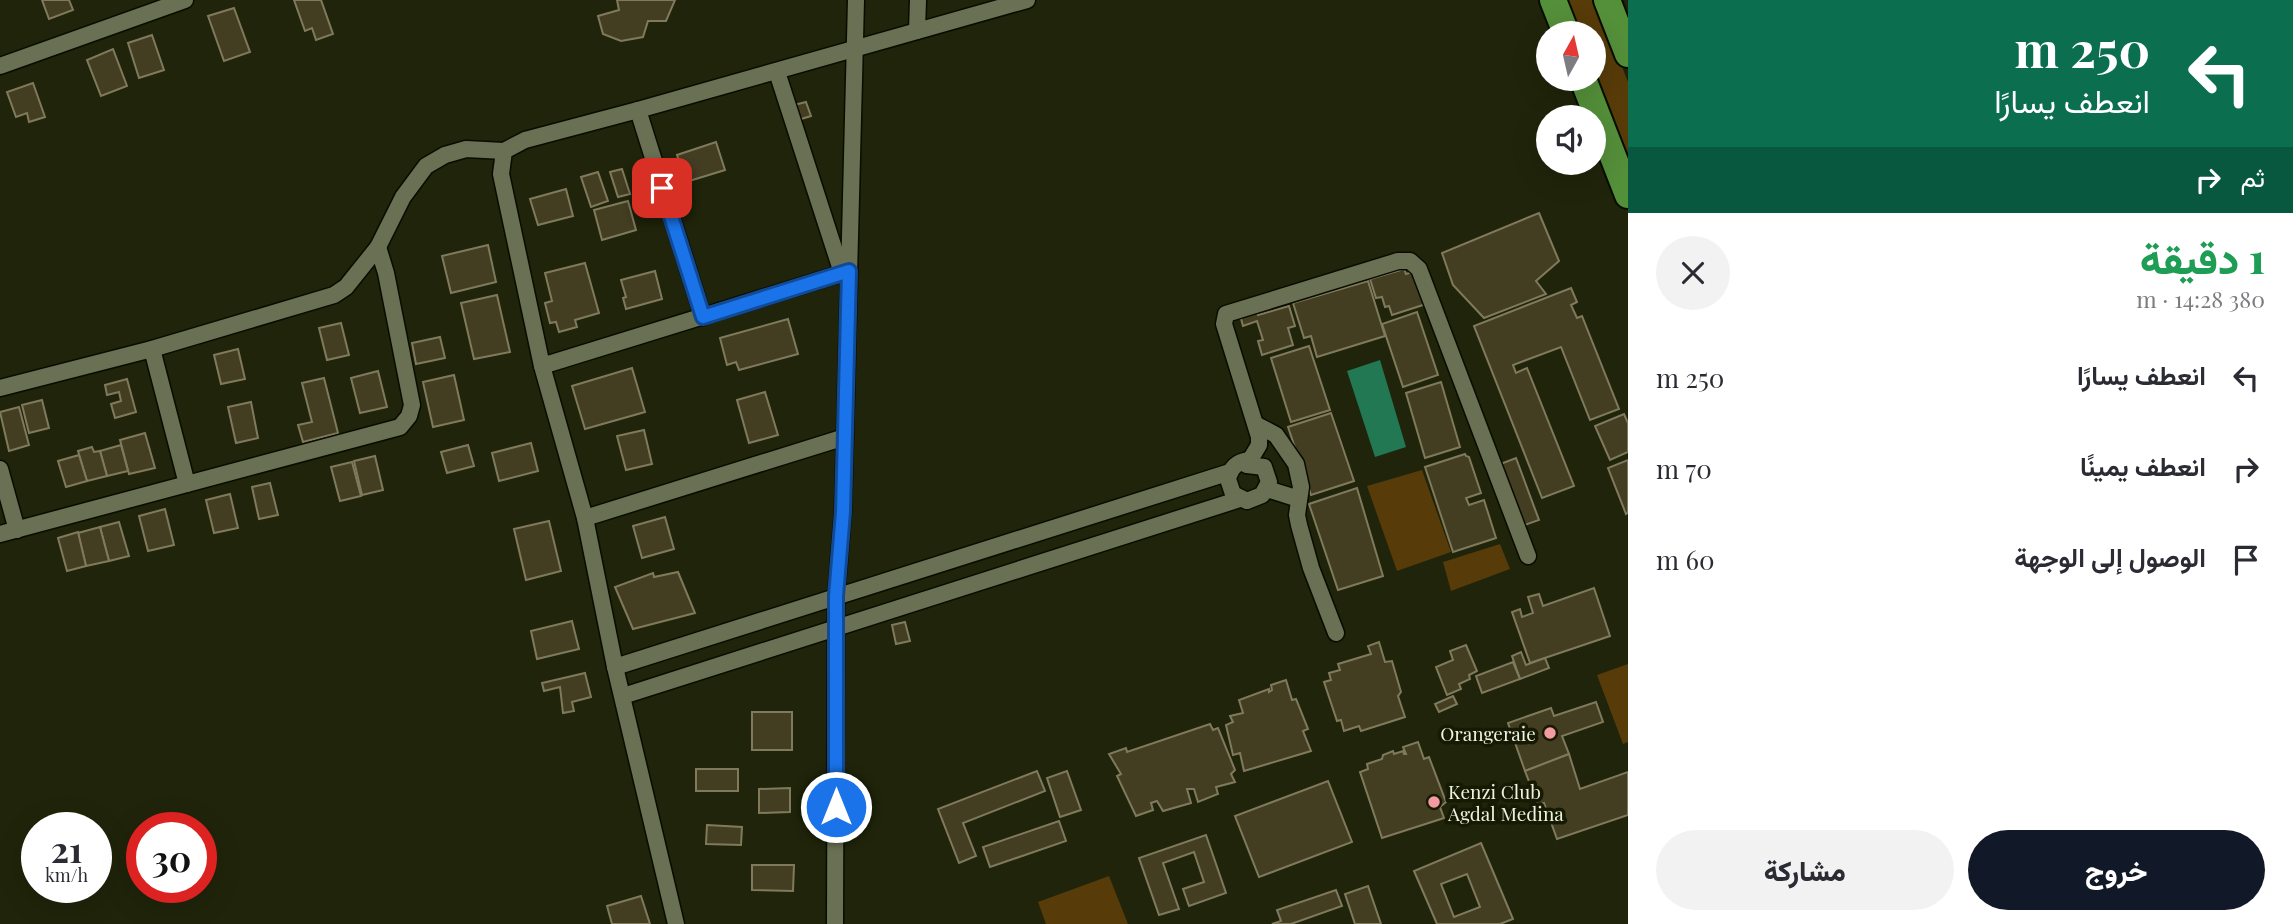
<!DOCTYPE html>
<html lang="ar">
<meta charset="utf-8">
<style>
body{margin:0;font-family:"Playfair Display",Vazirmatn,serif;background:#f2f2f3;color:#2b2b33;direction:rtl;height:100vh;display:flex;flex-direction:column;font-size:26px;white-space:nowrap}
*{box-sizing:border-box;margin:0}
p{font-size:23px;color:#7c7c81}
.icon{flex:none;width:38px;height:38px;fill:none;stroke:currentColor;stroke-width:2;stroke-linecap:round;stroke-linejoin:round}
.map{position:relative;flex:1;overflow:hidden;direction:ltr}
.drawer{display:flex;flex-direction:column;background:#fff;width:665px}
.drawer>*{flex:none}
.banner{background:#0b6e4f;color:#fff;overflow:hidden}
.needle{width:46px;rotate:8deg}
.controls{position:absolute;left:1536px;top:21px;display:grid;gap:14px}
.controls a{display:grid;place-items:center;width:70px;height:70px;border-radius:50%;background:#fff;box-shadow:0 7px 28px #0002;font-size:35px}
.speed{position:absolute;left:21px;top:812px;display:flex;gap:14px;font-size:35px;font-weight:700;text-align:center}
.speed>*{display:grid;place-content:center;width:91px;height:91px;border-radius:50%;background:#fff;box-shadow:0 7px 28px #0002;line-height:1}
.speed small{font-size:18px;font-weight:400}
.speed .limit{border:10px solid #d22;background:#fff;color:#111}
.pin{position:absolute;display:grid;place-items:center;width:60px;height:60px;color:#fff;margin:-30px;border-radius:14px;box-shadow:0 4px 10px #0006}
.me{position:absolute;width:77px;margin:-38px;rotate:0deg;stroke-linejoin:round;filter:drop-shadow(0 0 5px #0008)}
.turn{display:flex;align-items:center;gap:24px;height:147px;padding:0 28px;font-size:32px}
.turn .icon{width:91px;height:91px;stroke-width:2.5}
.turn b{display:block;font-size:49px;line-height:60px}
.then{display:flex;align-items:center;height:66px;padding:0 28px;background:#0003;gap:14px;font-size:26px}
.round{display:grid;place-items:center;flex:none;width:74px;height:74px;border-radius:37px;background:#f2f2f3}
.head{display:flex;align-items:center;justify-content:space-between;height:119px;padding:0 28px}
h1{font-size:42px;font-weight:800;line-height:52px;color:#1e9e55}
.primary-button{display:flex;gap:14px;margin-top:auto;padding:14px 28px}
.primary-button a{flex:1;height:80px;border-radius:42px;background:#111827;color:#fff;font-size:28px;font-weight:800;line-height:80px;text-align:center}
.primary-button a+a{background:#f2f2f3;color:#2b2b33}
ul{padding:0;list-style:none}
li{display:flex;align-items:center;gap:21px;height:91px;padding:0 28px}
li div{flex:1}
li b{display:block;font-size:26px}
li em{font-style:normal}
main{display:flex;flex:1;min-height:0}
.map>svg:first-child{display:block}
</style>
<main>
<section class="drawer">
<div class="banner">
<div class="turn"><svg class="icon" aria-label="left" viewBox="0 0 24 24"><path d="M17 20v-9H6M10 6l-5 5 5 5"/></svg><div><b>250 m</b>انعطف يسارًا</div></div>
<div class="then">ثم<svg class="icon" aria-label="right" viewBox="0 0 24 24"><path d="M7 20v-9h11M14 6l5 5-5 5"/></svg></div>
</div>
<div class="head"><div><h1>1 دقيقة</h1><p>380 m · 14:28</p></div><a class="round"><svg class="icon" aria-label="close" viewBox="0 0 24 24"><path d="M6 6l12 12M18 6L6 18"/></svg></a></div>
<ul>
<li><svg class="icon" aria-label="left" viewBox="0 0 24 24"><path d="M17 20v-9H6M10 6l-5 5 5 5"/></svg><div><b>انعطف يسارًا</b></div><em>250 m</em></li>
<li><svg class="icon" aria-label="right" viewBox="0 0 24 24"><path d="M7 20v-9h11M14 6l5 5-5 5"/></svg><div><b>انعطف يمينًا</b></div><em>70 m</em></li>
<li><svg class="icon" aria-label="arrive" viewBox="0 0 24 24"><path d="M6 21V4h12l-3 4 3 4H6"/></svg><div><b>الوصول إلى الوجهة</b></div><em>60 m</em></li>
</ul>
<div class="primary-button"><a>خروج</a><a>مشاركة</a></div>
</section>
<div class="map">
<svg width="1628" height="924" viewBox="0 0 1628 924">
<rect width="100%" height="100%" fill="#1f240a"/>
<!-- green -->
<g fill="#573b09">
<path d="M1563 0H1596L1628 82V169L1594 79V33H1576Z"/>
<path d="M1422 470 1451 552 1397 571 1367 486Z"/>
<path d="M1500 544 1510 569 1451 591 1443 562Z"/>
<path d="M1628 664V742L1623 744 1597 675Z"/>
<path d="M1109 876 1128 924H1046L1038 902Z"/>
</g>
<!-- water -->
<path fill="#217852" d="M1380 360 1406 447 1375 457 1347 371Z"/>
<!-- building -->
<g fill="#433d22" stroke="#807a5d" stroke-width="2" fill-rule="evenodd">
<path d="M42 0H69L73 10 49 19Z"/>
<path d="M294 0H321L333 34 316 40 312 28 305 31Z"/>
<path d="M617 0H675L666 21H648L643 37 621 41 603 34 598 16 619 10Z"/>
<path d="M234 8 250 52 224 61 208 16Z"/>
<path d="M152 35 164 70 139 78 128 43Z"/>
<path d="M113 49 127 86 101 96 87 60Z"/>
<path d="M33 83 45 117 29 122 27 113 16 117 7 92Z"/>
<path d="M806 102 811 116 798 120 794 105Z"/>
<path d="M716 142 725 170 686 182 677 155Z"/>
<path d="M622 169 630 194 618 197 610 172Z"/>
<path d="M598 172 608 201 591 207 581 177Z"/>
<path d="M566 189 573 216 538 225 530 199Z"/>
<path d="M628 201 636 230 602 240 594 210Z"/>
<path d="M1539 213 1559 261 1536 281 1546 294 1484 318 1453 285 1442 253Z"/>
<path d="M488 245 496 282 451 293 442 256Z"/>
<path d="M585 263 599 313 575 320 577 327 559 332 556 322 550 323 545 303 552 301 545 273Z"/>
<path d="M1404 269 1406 274 1416 271 1426 304 1392 315 1389 306 1385 307 1382 297 1376 298 1370 279Z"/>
<path d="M655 271 662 299 626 309 623 298 626 297 621 280Z"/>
<path d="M1368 281 1385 336 1317 357 1311 336 1304 338 1293 303Z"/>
<path d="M1571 288 1577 302 1571 305 1577 318 1582 316 1619 409 1590 420 1561 347 1513 365 1516 373 1527 368 1574 486 1542 498 1474 326Z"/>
<path d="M497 295 510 352 474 359 461 303Z"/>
<path d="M1289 306 1295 326 1288 328 1293 345 1262 355 1258 341 1263 340 1257 321 1243 326 1240 315 1256 310 1258 315Z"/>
<path d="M1417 312 1438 375 1403 387 1382 324Z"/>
<path d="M788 319 798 354 739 370 736 362 727 365 720 338Z"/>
<path d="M341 323 349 355 327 360 319 328Z"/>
<path d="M440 337 445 358 416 364 412 343Z"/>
<path d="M1309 346 1330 410 1291 422 1271 358Z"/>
<path d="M238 349 245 379 221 384 214 355Z"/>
<path d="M632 368 645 412 585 429 572 386Z"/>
<path d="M378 371 387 407 360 413 351 378Z"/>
<path d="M454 375 464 420 433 427 423 382Z"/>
<path d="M324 378 338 433 303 442 298 425 312 422 302 383Z"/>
<path d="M127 379 136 412 115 418 111 404 121 401 119 392 107 395 105 385Z"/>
<path d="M1441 382 1460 447 1425 458 1406 393Z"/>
<path d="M765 392 778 435 749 443 737 400Z"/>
<path d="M42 400 49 428 29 433 22 405Z"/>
<path d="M251 402 258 438 236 443 228 407Z"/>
<path d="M19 407 29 445 9 451 0 412Z"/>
<path d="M1331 413 1354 481 1311 495 1288 427Z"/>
<path d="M1624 414 1628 423V452L1610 460 1595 426Z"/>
<path d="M644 430 652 464 626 470 617 436Z"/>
<path d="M145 433 155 468 129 474 120 440Z"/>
<path d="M531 443 538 471 499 481 492 453Z"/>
<path d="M121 445 128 471 107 476 100 451Z"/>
<path d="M468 445 474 466 447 473 441 452Z"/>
<path d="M92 447 94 452 100 451 107 476 87 481 78 451Z"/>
<path d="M1465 454 1466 456 1469 457 1481 493 1466 498 1469 505 1484 500 1496 538 1453 552 1425 467Z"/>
<path d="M79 455 87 481 66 487 58 461Z"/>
<path d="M375 456 383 490 362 495 354 461Z"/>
<path d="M1516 458 1539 520 1519 527 1495 466Z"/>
<path d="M1628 460V513L1626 514 1608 468Z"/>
<path d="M352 462 361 496 340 501 331 467Z"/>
<path d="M270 483 278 515 259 519 252 487Z"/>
<path d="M1357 488 1383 576 1338 590 1309 504Z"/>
<path d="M230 494 238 528 214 533 206 500Z"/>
<path d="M165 509 174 545 148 551 139 516Z"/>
<path d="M665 517 674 549 642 558 633 526Z"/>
<path d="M549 521 561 571 526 580 514 529Z"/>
<path d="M119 522 129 556 109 561 100 527Z"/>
<path d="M100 527 109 561 86 566 78 533Z"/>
<path d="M78 532 86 566 67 571 58 538Z"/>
<path d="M678 572 695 613 633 629 615 587 653 573 654 577Z"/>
<path d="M1594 588 1610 636 1530 663 1512 612 1520 609 1522 617 1533 613 1528 597 1539 594 1543 606Z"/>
<path d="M572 621 579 649 537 659 531 631Z"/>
<path d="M905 622 910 641 896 644 892 625Z"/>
<path d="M1379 642 1385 662 1392 661 1401 692 1398 696 1405 717 1361 731 1359 726 1344 731 1341 720 1337 721 1324 682 1331 680 1329 673 1340 670 1338 664 1371 654 1368 646Z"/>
<path d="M1466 645 1477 671 1469 675 1470 679 1459 684 1461 689 1447 695 1436 667 1453 660 1450 651Z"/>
<path d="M1521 652 1526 665 1545 658 1549 668 1520 679 1512 656Z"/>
<path d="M1513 662 1520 679 1482 693 1476 676Z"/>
<path d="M585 673 591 697 572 702 574 711 563 713 560 687 544 691 542 683Z"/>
<path d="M1286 680 1292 700 1296 699 1308 729 1303 731 1311 751 1244 771 1240 753 1233 755 1226 725 1233 722 1230 716 1243 713 1239 700 1269 689V692L1272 690 1271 685Z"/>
<path d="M1453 696 1457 704 1439 712 1435 704Z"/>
<path d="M1596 702 1603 722 1562 736 1569 754 1525 771 1508 723 1551 708 1554 716Z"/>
<rect x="752" y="712" width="40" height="38"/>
<path d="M1210 724 1213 730 1218 728 1235 770 1231 774 1235 782 1216 787 1218 794 1198 802 1194 789H1187L1191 803 1163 811 1157 801 1151 803 1153 810 1136 816 1117 776 1121 774 1109 754 1126 748 1127 752Z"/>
<path d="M1418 742 1424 759 1429 757 1446 802 1440 807 1444 818 1382 838 1360 772 1368 769 1367 764 1382 759 1383 755 1393 751 1394 754 1403 751 1404 754H1406L1403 747Z"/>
<path d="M1569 754 1580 789 1628 772V815L1557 839 1544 803 1538 805 1525 771Z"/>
<rect x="696" y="769" width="42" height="22"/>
<path d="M1037 771 1045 791 963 823 976 856 959 863 938 809Z"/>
<path d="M1067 771 1081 810 1060 817 1047 778Z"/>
<path d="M1328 781 1352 842 1259 877 1235 816Z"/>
<path d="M790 788V812L759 813V789Z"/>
<path d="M1059 821 1066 841 990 867 983 847Z"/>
<path d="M707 825 742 827 741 845 706 844Z"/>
<path d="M1206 835 1226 893 1189 906 1183 889 1204 882 1194 852 1163 863 1179 909 1159 915 1139 858Z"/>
<path d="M1481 843 1513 919 1500 924H1437L1414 871ZM1467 874 1480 907 1454 917 1441 884Z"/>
<path d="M752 865H794L793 891 752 890Z"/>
<path d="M1368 886 1381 924H1355L1345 894Z"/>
<path d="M1336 890 1342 906 1291 924H1272L1281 921 1277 910Z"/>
<path d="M641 896 650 924H612L607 906Z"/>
</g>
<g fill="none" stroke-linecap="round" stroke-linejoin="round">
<defs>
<g id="minor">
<path d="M917 31 918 0"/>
<path d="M0 66 185 0"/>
<path d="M777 72 842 273"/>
<path d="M638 110 703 317"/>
<path d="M152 349 187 484"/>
<path d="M542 366 849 271"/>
<path d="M0 388 152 349 334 295 346 287 378 247 403 197 426 166 445 155 466 149 504 151"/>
<path d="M1257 425 1276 435 1296 464 1301 487 1297 515 1299 525 1311 568 1336 633"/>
<path d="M1249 460 1247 465 1264 467 1269 482 1262 495 1247 501 1233 494 1228 479C1231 467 1237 462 1249 460Z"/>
<path d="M1247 465 1259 445V437L1224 324 1226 314 1398 261H1410L1419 269 1528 556"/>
<path d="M0 469 17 530"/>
<path d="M1267 489 1299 499"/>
<path d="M585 518 845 437"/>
<path d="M0 534 400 427 409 416 412 405 386 273 378 247"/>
<path d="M615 667 1230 472"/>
<path d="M623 696 1240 499"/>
<path d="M676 924 615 667 585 518 542 366 501 174 504 151 525 140 638 110 1027 0"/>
<path d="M835 924 836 596 843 512 856 0"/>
</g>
<g id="primary">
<path d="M1553 0 1566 33"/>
<path d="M1607 0 1628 54"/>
<path d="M1583 79 1628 195"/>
</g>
</defs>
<!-- minor casing -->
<use href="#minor" stroke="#090d00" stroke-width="19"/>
<!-- primary casing -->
<use href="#primary" stroke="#090d00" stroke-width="30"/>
<!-- minor -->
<use href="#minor" stroke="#697053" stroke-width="16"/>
<!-- primary -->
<use href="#primary" stroke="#548f3a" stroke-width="26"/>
</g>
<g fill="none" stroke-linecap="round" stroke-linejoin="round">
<defs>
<path id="route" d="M662 188 703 317 849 271 843 512 836 596V807"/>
</defs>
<!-- route casing -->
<use href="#route" stroke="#114b97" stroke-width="18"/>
<!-- route -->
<use href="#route" stroke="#1a73e8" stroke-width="12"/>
</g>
<!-- markers -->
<g fill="#f49aa1" stroke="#161a02" stroke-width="2.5">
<circle cx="1550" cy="733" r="7"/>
<circle cx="1434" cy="802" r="7"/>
</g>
<g text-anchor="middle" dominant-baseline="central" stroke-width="7" stroke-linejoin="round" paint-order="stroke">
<!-- poi labels -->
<g font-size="19" fill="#eef2e2" stroke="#161a02" text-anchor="end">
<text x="1536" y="733">Orangeraie</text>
<text x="1448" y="791" text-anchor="start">Kenzi Club<tspan x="1448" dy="22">Agdal Medina</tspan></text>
</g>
</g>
</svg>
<div class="controls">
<a><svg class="needle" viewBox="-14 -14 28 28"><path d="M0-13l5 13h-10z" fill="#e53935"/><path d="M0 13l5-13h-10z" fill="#7c7c81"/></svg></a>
<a><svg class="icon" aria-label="sound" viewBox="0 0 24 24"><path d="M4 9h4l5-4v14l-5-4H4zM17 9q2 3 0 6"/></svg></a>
</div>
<div class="speed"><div>21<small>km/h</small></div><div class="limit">30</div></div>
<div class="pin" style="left:662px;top:188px;background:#d93025"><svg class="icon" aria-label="arrive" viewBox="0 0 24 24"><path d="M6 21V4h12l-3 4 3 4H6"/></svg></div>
<svg class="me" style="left:836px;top:807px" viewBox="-20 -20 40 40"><circle r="17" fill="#1a73e8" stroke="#fff" stroke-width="3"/><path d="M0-11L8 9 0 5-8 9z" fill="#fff"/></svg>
</div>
</main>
